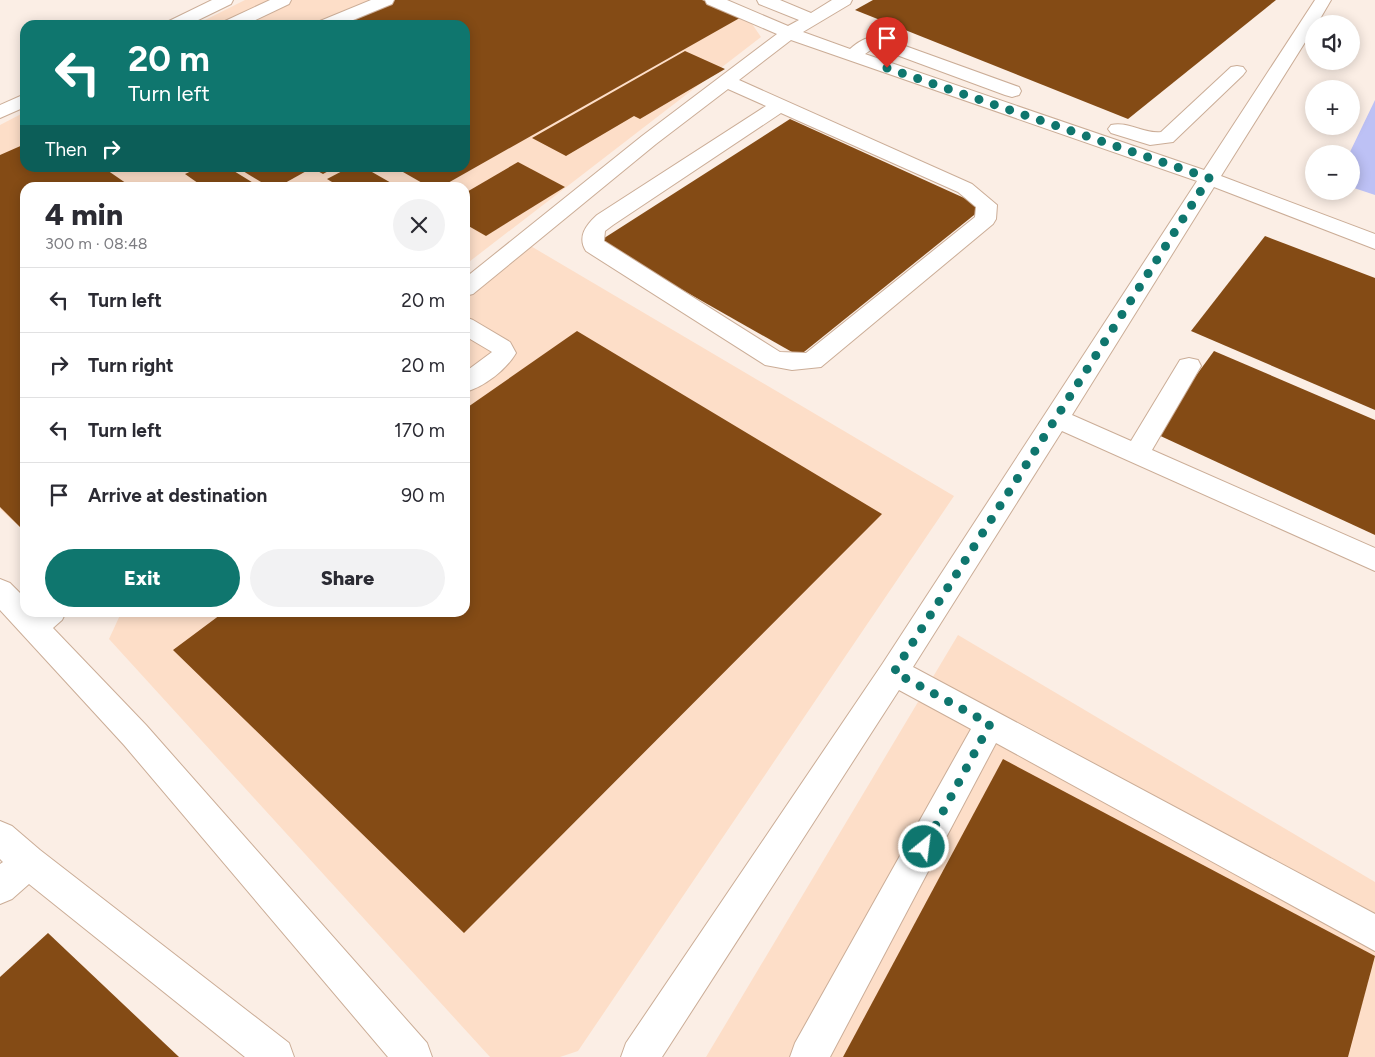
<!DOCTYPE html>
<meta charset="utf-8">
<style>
body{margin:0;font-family:Figtree,sans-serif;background:#f2f2f3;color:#2b2b33;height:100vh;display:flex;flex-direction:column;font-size:19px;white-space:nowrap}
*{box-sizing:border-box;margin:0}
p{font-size:16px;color:#7c7c81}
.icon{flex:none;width:28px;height:28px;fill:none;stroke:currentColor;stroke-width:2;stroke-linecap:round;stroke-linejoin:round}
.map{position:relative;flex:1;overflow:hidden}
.sheet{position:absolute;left:20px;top:182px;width:450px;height:435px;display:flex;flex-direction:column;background:#fff;border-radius:15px;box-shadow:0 2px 12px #0003}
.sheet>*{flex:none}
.banner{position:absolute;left:20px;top:20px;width:450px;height:152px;border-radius:15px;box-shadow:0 2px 12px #0003;background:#0f766e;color:#fff;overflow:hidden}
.fabs{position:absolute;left:1305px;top:15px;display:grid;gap:10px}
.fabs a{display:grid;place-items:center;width:55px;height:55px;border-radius:50%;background:#fff;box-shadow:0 2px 12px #0003;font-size:25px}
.pin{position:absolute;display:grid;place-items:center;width:42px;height:42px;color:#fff;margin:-51px -21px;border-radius:50% 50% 50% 0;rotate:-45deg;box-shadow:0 0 5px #0007}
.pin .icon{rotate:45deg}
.me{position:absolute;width:55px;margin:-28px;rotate:29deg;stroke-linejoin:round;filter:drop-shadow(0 0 4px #0008)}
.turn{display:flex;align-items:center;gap:18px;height:105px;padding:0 25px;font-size:22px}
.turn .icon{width:65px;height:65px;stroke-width:2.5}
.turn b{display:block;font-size:35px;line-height:42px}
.then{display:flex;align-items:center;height:48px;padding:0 25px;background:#0003;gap:10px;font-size:19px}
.round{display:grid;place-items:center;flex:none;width:52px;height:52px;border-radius:26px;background:#f2f2f3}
.overview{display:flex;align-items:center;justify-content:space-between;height:85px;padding:0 25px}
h1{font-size:30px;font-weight:800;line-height:38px}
.cta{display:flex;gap:10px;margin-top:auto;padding:10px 25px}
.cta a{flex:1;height:58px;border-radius:30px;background:#0f766e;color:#fff;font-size:20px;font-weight:800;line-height:58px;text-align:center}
.cta a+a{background:#f2f2f3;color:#2b2b33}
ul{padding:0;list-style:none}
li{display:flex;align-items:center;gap:15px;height:65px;padding:0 25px;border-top:1px solid #e1e1e2}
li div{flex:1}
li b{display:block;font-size:19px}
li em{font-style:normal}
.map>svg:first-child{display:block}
</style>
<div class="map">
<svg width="1375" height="1057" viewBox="0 0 1375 1057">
<rect width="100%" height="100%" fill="#fbeee5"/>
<!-- built -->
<g fill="#fddec8">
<path d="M245 0H696L750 21 761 37 465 265V188H25V532L0 509V125L25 112V168H465V25H195Z"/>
<path d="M529 245 954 496 578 1051 560 1057H490L109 639 121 613 465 612V298Z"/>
<path d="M958 635 1375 882V1057H706Z"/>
</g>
<!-- green -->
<path fill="#bdc1f5" d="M1375 100V195L1351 187V154H1349Z"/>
<!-- building -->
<g fill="#844b15">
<path d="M393 0H702L745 15 439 188H431L396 168H465V25H335Z"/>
<path d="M873 0H1276L1128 119 855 10Z"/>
<path d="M685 51 725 69 640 119 634 116 566 156 532 138Z"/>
<path d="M790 119 984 207 799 356 598 242Z"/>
<path d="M25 144V168H104L133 188H25V532L0 507V155Z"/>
<path d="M518 162 565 187 486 236 465 224V193Z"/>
<path d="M198 168H229L255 184 248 188H205L185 174Z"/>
<path d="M238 168H307L310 169 276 188H271Z"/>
<path d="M312 168H334L323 174Z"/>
<path d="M348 168H365L400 188H342L327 179Z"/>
<path d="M1265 236 1375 278V410L1191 331Z"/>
<path d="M577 331 882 514 464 933 173 650 224 612H465V409Z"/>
<path d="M1214 351 1375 420V535L1154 433Z"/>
<path d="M1003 759 1375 956 1348 1057H843Z"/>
<path d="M48 933 179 1057H0V977Z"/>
</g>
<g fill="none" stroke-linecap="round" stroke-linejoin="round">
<defs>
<g id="minor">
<path d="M212 0H233L231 4 188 25H166L169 21Z"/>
<path d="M270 0H291L289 4 245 25H222L225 21Z"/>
<path d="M371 0H394L392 4 341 25H317L320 21Z"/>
<path d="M705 0H727L788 26 799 20 759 4 757 0H780L811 13 832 0H852L850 4 803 32 850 49C860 40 869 35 883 38L1019 87 1021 91 1019 95 1012 97 1005 95 875 47 865 54 1204 170 1315 0H1331L1317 24H1314V28L1221 176 1375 234V249L1214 187 1072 415 1131 441 1180 360 1189 358 1198 360 1201 366 1152 450 1375 548V571L1062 431 913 667 1375 914V951L996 743 830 1057H790L795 1043 971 729 899 690 662 1057H621L626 1043 883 663 1197 181 791 40 739 80 972 184 997 205 996 219 993 224 821 367 792 370 765 365 586 251C577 237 586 225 597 215L766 106 728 89 656 144 473 294 465 296V278L642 136 777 34 707 4ZM781 113 958 192 976 207 975 217 806 353 780 352 604 241 605 231 613 225Z"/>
<path d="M1237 66 1243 67 1246 71 1243 75 1173 142 1150 145 1111 133 1108 129 1111 125C1128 121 1144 134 1161 132L1231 67Z"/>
<path d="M25 94V107L0 118V105Z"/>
<path d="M465 317 473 320 510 342 516 353C506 370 484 387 465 392V372L492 352 465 336Z"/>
<path d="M0 579 10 583 25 598V612H66L62 620 53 628 146 725 427 1043 432 1057H388L124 745 0 610Z"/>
<path d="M0 821 12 826 40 850 289 1043 294 1057H245L29 884 12 899 0 904V864L3 862 0 859Z"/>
</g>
</defs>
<!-- minor casing -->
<use href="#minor" stroke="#cbad97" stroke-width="2"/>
<!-- minor -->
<use href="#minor" fill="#fff" fill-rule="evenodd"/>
</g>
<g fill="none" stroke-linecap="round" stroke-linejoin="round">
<!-- route -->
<path stroke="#0f766e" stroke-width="9" stroke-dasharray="0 16.2" d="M887 68 1209 178 894 672 990 724 924 847"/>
</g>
</svg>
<div class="fabs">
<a><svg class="icon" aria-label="sound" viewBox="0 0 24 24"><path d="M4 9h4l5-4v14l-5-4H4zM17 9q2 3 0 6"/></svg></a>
<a>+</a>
<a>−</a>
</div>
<div class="pin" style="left:887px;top:68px;background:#d93025"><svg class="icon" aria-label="arrive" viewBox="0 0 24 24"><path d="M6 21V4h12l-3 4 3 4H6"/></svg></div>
<svg class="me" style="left:924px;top:847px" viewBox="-20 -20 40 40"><circle r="17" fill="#0f766e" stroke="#fff" stroke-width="3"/><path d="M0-11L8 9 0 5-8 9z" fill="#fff"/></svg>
<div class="banner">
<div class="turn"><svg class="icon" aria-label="left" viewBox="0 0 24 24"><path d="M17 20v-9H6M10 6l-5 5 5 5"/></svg><div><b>20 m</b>Turn left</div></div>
<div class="then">Then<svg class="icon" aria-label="right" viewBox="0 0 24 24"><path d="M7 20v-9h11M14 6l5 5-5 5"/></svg></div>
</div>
<section class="sheet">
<div class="overview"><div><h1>4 min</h1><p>300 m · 08:48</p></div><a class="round"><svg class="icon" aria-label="close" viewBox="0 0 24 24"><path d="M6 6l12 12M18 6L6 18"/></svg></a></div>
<ul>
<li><svg class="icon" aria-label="left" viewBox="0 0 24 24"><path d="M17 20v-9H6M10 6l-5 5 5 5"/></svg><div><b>Turn left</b></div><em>20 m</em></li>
<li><svg class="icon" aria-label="right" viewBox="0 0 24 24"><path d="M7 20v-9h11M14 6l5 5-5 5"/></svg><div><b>Turn right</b></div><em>20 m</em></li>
<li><svg class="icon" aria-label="left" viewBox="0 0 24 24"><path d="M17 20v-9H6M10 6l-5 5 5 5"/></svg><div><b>Turn left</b></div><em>170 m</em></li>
<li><svg class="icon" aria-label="arrive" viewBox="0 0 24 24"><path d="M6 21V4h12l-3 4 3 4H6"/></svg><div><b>Arrive at destination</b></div><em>90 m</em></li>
</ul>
<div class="cta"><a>Exit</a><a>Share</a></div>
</section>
</div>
